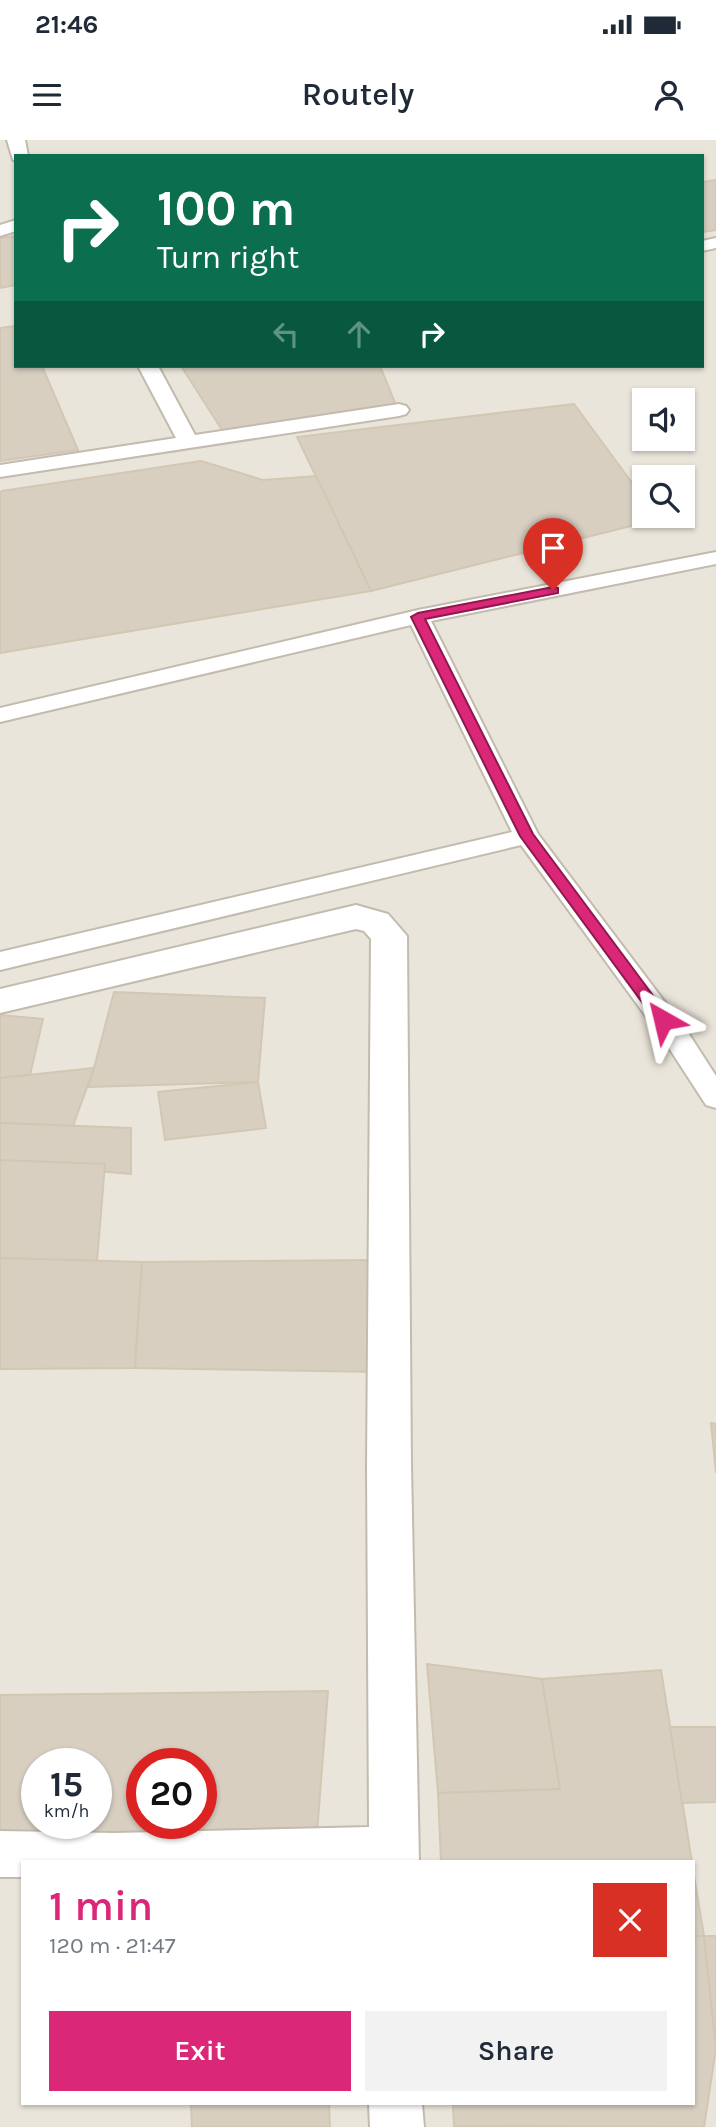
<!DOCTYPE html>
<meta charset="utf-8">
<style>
body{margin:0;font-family:Karla,sans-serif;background:#f2f2f3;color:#1f2937;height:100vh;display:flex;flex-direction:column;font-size:26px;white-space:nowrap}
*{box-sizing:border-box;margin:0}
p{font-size:23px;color:#747a83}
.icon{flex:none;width:38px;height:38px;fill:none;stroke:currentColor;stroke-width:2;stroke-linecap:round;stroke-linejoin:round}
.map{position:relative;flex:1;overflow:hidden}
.side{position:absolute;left:21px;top:1720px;width:674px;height:245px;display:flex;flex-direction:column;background:#fff;border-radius:0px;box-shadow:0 2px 5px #0004}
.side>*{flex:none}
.top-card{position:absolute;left:14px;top:14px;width:690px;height:214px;border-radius:0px;box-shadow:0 2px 5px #0004;background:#0b6e4f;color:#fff;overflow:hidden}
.tools{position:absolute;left:632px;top:248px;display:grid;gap:14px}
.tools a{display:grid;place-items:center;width:63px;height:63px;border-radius:0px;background:#fff;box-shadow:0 2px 5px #0004;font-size:35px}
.speed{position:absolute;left:21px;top:1608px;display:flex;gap:14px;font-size:35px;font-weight:700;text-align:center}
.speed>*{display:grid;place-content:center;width:91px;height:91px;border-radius:50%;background:#fff;box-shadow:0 2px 5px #0004;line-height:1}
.speed small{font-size:18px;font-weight:400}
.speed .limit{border:10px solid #d22;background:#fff;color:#111}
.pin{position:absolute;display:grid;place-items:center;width:60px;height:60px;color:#fff;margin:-72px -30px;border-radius:50% 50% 50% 0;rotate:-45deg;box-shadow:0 0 7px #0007}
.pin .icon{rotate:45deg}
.me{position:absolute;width:77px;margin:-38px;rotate:323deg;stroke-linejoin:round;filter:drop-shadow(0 0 5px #0008)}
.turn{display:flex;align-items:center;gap:24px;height:147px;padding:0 28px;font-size:32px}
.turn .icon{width:91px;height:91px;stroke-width:2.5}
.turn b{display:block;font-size:49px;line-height:60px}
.lanes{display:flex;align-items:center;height:66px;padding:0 28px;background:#0003;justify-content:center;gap:35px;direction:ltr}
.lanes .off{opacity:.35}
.round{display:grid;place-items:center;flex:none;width:74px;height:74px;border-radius:0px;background:#f2f2f3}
.overview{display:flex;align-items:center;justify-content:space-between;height:119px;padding:0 28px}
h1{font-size:42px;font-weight:600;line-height:52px;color:#db2777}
.button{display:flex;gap:14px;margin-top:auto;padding:14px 28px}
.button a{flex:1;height:80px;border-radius:0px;background:#db2777;color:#fff;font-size:28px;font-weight:600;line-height:80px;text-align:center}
.button a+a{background:#f2f2f3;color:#1f2937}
.status{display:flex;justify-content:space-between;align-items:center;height:49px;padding:0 35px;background:#fff;direction:ltr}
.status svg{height:19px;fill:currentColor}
header{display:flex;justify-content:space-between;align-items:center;height:91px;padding:0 28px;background:#fff;font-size:32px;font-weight:600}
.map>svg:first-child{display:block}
</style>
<div class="status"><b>21:46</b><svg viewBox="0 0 49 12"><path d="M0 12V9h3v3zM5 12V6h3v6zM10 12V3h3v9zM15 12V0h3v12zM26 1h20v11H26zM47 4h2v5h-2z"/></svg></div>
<header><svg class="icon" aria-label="menu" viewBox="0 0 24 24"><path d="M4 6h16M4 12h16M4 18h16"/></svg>Routely<svg class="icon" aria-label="person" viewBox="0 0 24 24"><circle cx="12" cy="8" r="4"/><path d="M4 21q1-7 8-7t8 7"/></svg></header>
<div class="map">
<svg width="716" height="1987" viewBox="0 0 716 1987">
<rect width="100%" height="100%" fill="#f6f3ec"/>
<!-- residential -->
<path fill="#eae5da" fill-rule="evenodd" d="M0 0H716V1987H0ZM16 16H702V226H16ZM644 261H682V299H644ZM644 338H682V376H644ZM37 1624H96V1684H37ZM142 1624H201V1684H142ZM23 1722H693V1964H23Z"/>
<!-- building -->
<g fill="#d8cfc1" stroke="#d3c7b4" stroke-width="2" fill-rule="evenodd">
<path d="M716 40V90L702 92V42Z"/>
<path d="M16 96V145L0 148V98Z"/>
<path d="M16 186V226H42L78 310 0 321V188Z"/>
<path d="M181 226H380L396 265 224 293Z"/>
<path d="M574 264 644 359V376H657L659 379 371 451 297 297Z"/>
<path d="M201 321 263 340 316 336 371 451 0 513V353L2 351Z"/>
<path d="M114 852 265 858 258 942 89 947Z"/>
<path d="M0 875 43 879 30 935 0 938Z"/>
<path d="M94 928 73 986 0 983V938Z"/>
<path d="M258 942 266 988 165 1000 158 952Z"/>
<path d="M0 983 131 988V1034L0 1023Z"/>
<path d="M0 1020 105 1024 97 1121 0 1118Z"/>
<path d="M0 1118 142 1122 135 1228 0 1229Z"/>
<path d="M374 1120 379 1232 135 1228 142 1122Z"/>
<path d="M711 1283 716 1284V1333Z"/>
<path d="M427 1524 542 1539 560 1649 438 1653Z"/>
<path d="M661 1530 692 1722H441L438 1653 560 1649 542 1539Z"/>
<path d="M328 1551 317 1693 0 1695V1555ZM37 1624H96V1684H37ZM142 1624H201V1684H142Z"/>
<path d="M670 1587H716V1662L682 1663Z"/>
<path d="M693 1730 704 1796H693Z"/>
<path d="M693 1796H704L716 1908 704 1987 454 1986 453 1964H693Z"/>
<path d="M704 1796H716V1908Z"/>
<path d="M191 1964H329L330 1987H192Z"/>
</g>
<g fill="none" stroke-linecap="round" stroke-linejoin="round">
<defs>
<g id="service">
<path d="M7 0H25L28 16H16V20H13Z"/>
<path d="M16 80V91L0 96V85Z"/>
<path d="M716 98V108L702 111V101Z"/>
<path d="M138 226H158L195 295 399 264 406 266 409 270 406 274 399 276 0 337V325L176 298Z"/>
<path d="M716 412V424L431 481 538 694 689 894 716 936V968L706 965 669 908 521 705 0 830V812L512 692 411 485 0 582V568L418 470Z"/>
</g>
<g id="minor">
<path d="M356 765 388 774 407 796 411 1326 419 1722H23V1737H0V1691L114 1693 369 1687 367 1326 371 799 364 791 356 789 0 873V849Z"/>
<path d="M369 1964H422L424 1987H370Z"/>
</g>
</defs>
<!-- service casing -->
<use href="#service" stroke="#c2bbae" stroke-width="4"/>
<!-- minor casing -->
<use href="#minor" stroke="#c2bbae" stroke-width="4"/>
<!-- service -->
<use href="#service" fill="#fff" fill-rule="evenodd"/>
<!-- minor -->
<use href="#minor" fill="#fff" fill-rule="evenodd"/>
</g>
<!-- route -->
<path fill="#db2777" stroke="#8e194d" stroke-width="2" d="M553 447 558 448V453L425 479 533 694 669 877 671 880 669 884H658L520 696 411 477 418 473Z"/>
</svg>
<div class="tools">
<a><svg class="icon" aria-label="sound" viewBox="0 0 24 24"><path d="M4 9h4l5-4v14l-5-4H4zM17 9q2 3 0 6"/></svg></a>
<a><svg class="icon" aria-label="search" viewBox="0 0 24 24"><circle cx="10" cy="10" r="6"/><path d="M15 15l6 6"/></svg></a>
</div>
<div class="speed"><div>15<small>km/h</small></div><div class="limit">20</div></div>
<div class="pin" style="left:553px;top:450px;background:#d93025"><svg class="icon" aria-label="arrive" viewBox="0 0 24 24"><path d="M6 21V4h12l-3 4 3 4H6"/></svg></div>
<svg class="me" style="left:663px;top:880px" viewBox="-20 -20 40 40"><path d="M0-17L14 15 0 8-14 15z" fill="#db2777" stroke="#fff" stroke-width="4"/></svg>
<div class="top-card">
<div class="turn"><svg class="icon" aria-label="right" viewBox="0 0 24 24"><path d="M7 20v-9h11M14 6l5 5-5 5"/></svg><div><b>100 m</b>Turn right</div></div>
<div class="lanes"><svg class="icon off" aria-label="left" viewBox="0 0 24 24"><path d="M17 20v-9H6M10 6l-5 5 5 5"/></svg><svg class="icon off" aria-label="ahead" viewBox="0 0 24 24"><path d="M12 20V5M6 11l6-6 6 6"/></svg><svg class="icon" aria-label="right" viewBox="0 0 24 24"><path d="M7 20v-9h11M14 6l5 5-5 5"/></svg></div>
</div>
<section class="side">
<div class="overview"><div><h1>1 min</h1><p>120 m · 21:47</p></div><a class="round" style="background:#d93025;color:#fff"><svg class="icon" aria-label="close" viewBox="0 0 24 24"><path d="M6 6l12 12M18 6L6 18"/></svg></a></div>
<div class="button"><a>Exit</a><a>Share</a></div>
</section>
</div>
